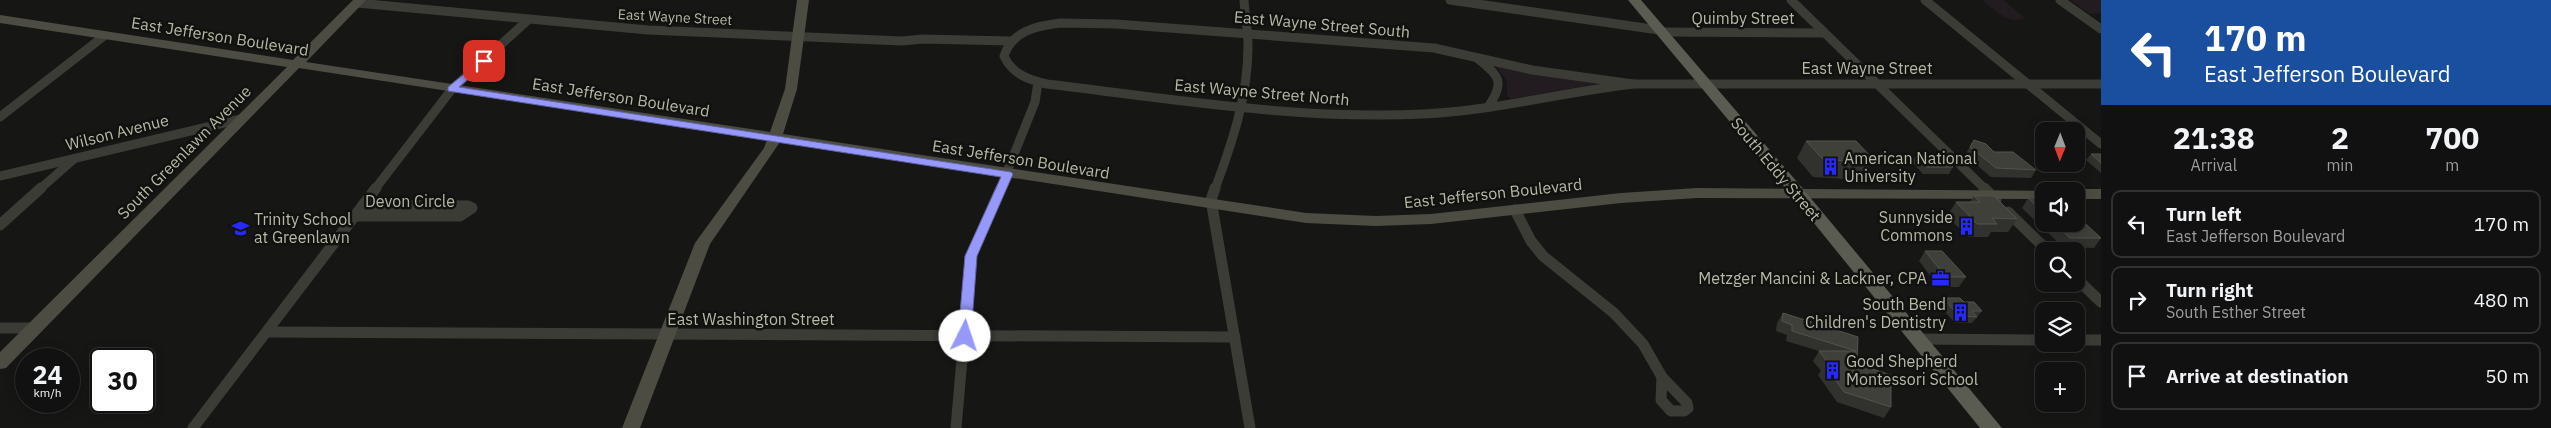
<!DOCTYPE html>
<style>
body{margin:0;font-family:"IBM Plex Sans",sans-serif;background:#191a19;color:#f1f3f6;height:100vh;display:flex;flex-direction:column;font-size:19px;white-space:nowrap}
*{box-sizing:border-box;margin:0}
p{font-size:16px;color:#9c9d9f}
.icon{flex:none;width:28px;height:28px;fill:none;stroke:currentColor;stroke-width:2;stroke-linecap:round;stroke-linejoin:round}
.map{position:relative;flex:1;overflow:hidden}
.details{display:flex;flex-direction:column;background:#101110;width:450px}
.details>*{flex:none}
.guide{background:#1a4fa0;color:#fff;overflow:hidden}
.needle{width:32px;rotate:181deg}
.buttons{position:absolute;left:2035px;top:122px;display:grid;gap:10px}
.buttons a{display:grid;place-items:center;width:50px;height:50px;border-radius:10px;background:#101110;box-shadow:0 2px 12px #0003,0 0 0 1px #303130;font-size:25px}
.speed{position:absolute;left:15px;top:348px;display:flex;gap:10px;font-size:25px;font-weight:700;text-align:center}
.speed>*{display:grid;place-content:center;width:65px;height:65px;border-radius:50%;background:#101110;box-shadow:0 2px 12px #0003,0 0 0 1px #303130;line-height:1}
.speed small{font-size:12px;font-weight:400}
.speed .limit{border:2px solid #111;border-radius:8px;background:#fff;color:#111}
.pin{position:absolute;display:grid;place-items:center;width:42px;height:42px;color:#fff;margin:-21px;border-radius:10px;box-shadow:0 2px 8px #0006}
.me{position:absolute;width:55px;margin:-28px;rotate:4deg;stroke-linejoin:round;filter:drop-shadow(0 0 4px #0008)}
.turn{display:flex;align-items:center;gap:18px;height:105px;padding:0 20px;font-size:22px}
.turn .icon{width:65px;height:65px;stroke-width:2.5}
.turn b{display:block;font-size:35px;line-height:42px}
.eta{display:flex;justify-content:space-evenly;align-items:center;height:85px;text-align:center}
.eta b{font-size:30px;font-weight:700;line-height:35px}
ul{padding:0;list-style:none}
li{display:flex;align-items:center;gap:15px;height:68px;margin:0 10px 8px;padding:0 10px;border:2px solid #303130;border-radius:10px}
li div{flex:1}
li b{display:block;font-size:19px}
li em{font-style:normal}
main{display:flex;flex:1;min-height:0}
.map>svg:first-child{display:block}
</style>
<main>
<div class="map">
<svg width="2101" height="428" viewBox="0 0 2101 428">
<rect width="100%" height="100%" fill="#161715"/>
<!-- green -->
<g fill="#221b1f">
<path d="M1982 0H2003L2025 18C2009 26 1994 9 1982 0Z"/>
<path d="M2070 0H2101V13L2090 14Z"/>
<path d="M1495 66 1595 83 1597 84 1511 99 1507 96V81Z"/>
</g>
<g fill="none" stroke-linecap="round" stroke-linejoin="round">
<!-- street-far1 -->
<g stroke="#3b3c35" stroke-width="9">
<path d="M1450 0 1659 30"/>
<path d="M1791 0 1985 189"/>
<path d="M1925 0 2101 144"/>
<path d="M2060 0 2101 29"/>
<path d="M357 3 648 30 902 41 923 39 1010 41"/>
<path d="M1060 23 1116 24 1434 48 1532 70 1633 84C1563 92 1494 111 1423 114 1297 120 1172 99 1047 84 1029 80 1012 74 1004 56 1012 31 1036 26 1060 23Z"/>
<path d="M1661 32 1824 33"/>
<path d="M1478 59C1500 76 1505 83 1488 107"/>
<path d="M1633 84H2101"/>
<path d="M0 117 104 36"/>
<path d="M0 176 241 119"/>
<path d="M40 189 74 159"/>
<path d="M375 189 452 89 528 20"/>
<path d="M1000 189 1035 102 1038 82"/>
<path d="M1215 189C1232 143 1248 97 1248 46 1248 31 1245 15 1244 0"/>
</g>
<!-- street -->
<g stroke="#3b3c35" stroke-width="11">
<path d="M1215 188 1211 200 1250 428"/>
<path d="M1984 188 1996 200"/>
<path d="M1515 210 1531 241 1543 256 1614 313 1643 344 1662 377"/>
<path d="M2008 212 2048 251"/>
<path d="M355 216H460L472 208 468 206 363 205"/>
<path d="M0 225 41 188"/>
<path d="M2076 278 2101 302"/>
<path d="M0 328H35"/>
<path d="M267 332 1235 337"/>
<path d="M1918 339 2044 340"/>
<path d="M2076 340H2101"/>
<path d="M1662 377 1687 403 1688 408 1684 411H1671L1661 400Z"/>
<path d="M193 428 376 188"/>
<path d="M956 428 971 256 1001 188"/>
</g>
<!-- secondary -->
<g fill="#4c4c43" fill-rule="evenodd">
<path d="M353 0H366L306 62 770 132 785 89 797 0H809L797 89 783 134 1306 213 1376 216 1431 214 1621 193 1697 188 2049 191H2044V199L1697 198 1621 203 1431 224 1376 226 1306 223 780 142 710 244 640 428H622L695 243 764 148 767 140 299 68 6 368 0 369V352L287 67 0 23V15L293 60Z"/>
<path d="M2076 189H2101V199H2076V191H2071Z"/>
</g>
<!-- primary -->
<path fill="#5a5b51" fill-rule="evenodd" d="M1628 0H1641L1804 190 2002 428H1980L1792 196Z"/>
</g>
<!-- wall -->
<g fill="#31322e">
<path d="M1974 140 1994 152 2036 170 2031 178 1991 177 1965 155Z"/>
<path d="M1806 141 1873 159 1863 176H1847L1846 179 1813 177 1797 158Z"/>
<path d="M2091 154H2101V173L2086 160Z"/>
<path d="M1916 156 1953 167 1949 174H1923L1912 162Z"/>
<path d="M1974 196 2017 219 2008 232H1991L1988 237H1968L1947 216 1956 202H1970Z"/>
<path d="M2028 198H2044V224H2076L2101 238 2094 248 2063 247 2022 208Z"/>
<path d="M1925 251 1966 277 1959 287H1939L1919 261Z"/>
<path d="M1943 298 1964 302 1982 311 1972 323H1955L1939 305Z"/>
<path d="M1783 313 1858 337 1857 364 1891 407 1884 418 1837 402 1818 375 1821 371 1813 361 1819 351 1786 341 1787 335 1776 331 1777 323Z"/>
</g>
<!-- building -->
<g fill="#40403b" stroke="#52534c">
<path d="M1974 140 1986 144 1994 152H2013L2036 170 1996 168 1970 147Z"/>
<path d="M1806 141H1856L1873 159H1853L1856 162 1823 159Z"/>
<path d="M2091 154H2101V163Z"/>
<path d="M1942 155 1953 167H1927L1916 156Z"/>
<path d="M1974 196H1994L2017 219 1992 218 1997 224H1977L1956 202H1980Z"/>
<path d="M2028 198H2044V213Z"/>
<path d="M2076 215 2101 238H2070L2055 224H2076Z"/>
<path d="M1925 251H1942L1966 277H1946Z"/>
<path d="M1943 298H1960L1964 302H1974L1982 311H1972L1977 317 1959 316Z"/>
<path d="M1783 313 1858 337 1857 364 1891 375V407L1844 392 1825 365H1830L1819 351H1856L1792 331V325L1782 321Z"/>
</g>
<!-- route -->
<path fill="#9698fa" stroke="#6263a2" d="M484 58 487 59V63L459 87 1011 172 1013 174 977 256 971 336 965 340 958 336 965 256 1001 177 448 91V87Z"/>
<!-- icons -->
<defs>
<symbol id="building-bare" viewBox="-9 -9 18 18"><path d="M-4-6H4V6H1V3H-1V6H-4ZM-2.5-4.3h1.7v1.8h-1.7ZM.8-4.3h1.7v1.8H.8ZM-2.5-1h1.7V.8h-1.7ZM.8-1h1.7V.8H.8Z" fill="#2628fe" stroke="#111210" stroke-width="2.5" paint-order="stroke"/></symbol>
<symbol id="school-bare" viewBox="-9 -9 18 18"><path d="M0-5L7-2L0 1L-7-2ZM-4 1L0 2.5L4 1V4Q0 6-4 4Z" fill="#2628fe" stroke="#111210" stroke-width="2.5" paint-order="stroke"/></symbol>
<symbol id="office-bare" viewBox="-9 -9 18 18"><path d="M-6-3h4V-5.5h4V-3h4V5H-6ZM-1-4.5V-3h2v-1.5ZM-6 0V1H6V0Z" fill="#2628fe" stroke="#111210" stroke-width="2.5" paint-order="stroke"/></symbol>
</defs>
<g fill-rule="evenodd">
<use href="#building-bare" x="1818" y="154" width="25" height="25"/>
<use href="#building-bare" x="1954" y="214" width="25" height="25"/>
<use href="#school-bare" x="228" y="216" width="25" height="25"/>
<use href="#office-bare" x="1928" y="266" width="25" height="25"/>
<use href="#building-bare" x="1948" y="300" width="25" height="25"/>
<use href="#building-bare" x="1820" y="358" width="25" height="25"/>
</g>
<g text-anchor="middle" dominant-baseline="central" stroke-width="5" stroke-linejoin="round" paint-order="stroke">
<!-- far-street labels -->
<g font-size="14" fill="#b8b8a6" stroke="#111210">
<text transform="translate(675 17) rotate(3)">East Wayne Street</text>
</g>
<!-- street labels -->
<g font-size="16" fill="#b8b8a6" stroke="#111210">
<text x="1743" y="18">Quimby Street</text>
<text transform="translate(1322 24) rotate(5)">East Wayne Street South</text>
<text transform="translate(220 36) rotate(9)">East Jefferson Boulevard</text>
<text x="1867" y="68">East Wayne Street</text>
<text transform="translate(1262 92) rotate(5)">East Wayne Street North</text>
<text transform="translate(621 97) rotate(9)">East Jefferson Boulevard</text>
<text transform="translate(117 132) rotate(-14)">Wilson Avenue</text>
<text transform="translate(184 152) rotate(-45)">South Greenlawn Avenue</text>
<text transform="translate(1021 159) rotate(9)">East Jefferson Boulevard</text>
<text transform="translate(1776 169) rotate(50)">South Eddy Street</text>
<text transform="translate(1493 193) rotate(-6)">East Jefferson Boulevard</text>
<text x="410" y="201">Devon Circle</text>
<text x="751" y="319">East Washington Street</text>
</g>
<!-- poi labels -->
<g font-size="16" fill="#b8b8a6" stroke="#111210" text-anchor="start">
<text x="1844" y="158">American National<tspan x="1844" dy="18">University</tspan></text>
<text x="1953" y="217" text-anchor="end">Sunnyside<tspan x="1953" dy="18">Commons</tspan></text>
<text x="254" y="219">Trinity School<tspan x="254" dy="18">at Greenlawn</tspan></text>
<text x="1927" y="278" text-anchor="end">Metzger Mancini &amp; Lackner, CPA</text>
<text x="1946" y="304" text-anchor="end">South Bend<tspan x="1946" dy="18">Children's Dentistry</tspan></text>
<text x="1846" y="361">Good Shepherd<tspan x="1846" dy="18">Montessori School</tspan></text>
</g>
</g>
</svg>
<div class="buttons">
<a><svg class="needle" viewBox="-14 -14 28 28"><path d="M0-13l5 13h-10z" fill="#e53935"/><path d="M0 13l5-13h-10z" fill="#9c9d9f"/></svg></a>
<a><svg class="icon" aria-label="sound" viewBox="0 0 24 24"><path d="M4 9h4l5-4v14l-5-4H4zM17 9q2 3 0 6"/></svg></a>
<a><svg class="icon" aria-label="search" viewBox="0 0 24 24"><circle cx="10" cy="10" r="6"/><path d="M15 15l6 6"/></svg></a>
<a><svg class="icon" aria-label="layers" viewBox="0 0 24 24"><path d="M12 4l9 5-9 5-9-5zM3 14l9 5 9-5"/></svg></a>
<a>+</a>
</div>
<div class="speed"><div>24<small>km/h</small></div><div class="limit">30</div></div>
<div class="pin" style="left:484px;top:61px;background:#d93025"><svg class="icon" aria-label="arrive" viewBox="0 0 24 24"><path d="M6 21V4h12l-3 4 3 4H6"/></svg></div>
<svg class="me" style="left:965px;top:336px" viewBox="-20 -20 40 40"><circle r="19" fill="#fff"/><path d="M0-13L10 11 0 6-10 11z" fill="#9698fa"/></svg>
</div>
<section class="details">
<div class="guide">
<div class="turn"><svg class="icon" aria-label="left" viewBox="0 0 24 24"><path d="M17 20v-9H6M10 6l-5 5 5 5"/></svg><div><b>170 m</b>East Jefferson Boulevard</div></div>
</div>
<div class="eta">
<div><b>21:38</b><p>Arrival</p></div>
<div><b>2</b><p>min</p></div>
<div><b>700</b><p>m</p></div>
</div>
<ul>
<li><svg class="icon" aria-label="left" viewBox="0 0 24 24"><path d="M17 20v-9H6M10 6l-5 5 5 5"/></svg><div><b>Turn left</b><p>East Jefferson Boulevard</p></div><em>170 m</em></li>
<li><svg class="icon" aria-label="right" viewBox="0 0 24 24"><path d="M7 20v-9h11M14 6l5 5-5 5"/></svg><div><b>Turn right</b><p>South Esther Street</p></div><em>480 m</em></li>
<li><svg class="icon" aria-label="arrive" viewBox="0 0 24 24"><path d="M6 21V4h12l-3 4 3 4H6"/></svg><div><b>Arrive at destination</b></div><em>50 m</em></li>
</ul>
</section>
</main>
